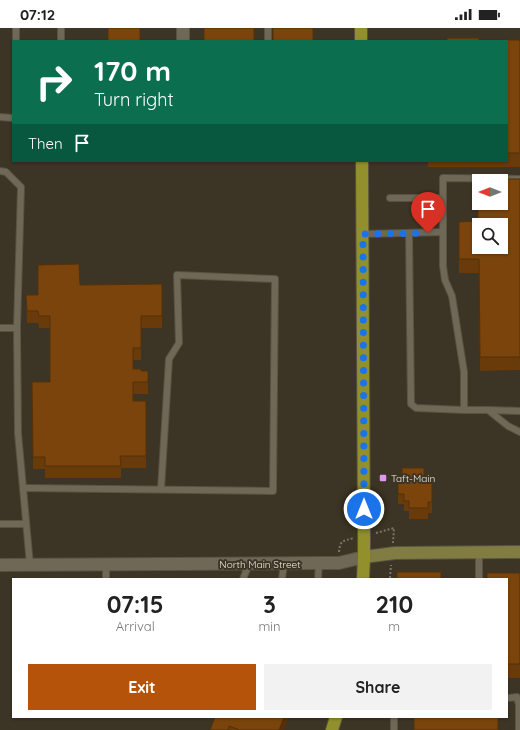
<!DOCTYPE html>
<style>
body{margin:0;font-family:Quicksand,sans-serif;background:#f2f2f2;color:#222;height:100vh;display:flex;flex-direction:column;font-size:15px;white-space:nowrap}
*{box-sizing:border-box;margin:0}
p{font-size:13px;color:#767676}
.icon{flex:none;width:22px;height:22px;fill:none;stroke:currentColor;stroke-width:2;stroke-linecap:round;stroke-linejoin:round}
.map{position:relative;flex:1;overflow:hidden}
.side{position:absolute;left:12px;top:550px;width:496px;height:140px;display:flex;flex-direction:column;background:#fff;border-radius:0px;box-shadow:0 1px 3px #0004}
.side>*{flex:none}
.top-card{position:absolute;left:12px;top:12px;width:496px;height:122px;border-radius:0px;box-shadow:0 1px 3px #0004;background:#0b6e4f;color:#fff;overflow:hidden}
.needle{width:26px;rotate:270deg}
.buttons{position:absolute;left:472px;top:146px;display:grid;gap:8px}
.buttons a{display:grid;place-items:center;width:36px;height:36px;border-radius:0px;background:#fff;box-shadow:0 1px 3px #0004;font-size:20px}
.pin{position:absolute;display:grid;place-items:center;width:34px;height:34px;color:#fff;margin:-41px -17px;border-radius:50% 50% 50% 0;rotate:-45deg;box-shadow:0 0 4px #0007}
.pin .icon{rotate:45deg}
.me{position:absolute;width:44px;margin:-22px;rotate:0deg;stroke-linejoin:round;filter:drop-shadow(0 0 3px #0008)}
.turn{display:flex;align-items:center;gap:14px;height:84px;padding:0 16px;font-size:18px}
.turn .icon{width:52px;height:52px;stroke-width:2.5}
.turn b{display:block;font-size:28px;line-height:34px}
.then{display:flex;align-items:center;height:38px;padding:0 16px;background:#0003;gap:8px;font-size:15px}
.eta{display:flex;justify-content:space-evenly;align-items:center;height:68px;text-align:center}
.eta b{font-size:24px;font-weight:800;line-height:28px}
.button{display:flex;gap:8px;margin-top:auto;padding:8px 16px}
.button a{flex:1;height:46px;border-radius:0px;background:#b45309;color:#fff;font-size:16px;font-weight:800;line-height:46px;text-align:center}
.button a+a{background:#f2f2f2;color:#222}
.status{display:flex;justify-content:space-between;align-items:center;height:28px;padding:0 20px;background:#fff;direction:ltr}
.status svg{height:11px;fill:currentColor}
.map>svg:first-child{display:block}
</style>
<div class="status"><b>07:12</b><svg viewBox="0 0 49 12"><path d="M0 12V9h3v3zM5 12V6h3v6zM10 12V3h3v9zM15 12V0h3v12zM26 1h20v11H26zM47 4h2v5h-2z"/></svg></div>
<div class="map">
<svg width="520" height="702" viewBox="0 0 520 702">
<rect width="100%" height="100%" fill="#3c3424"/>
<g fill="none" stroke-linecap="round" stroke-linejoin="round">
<defs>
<g id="lane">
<path d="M61 0V13"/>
<path d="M268 0V13"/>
<path d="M16 13V0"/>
<path d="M0 89 13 90"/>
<path d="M0 143 6 144 21 159 17 300 18 405 30 537"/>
<path d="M390 170H443"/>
<path d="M443 204V150L520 151"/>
<path d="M409 205 411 376 416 380 464 382"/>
<path d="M363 206 443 204V238L445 252 452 268 464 344V382H488L508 398 520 404"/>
<path d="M0 300H17"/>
<path d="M488 382 520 383"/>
<path d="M23 460 273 463 275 251 177 247 179 315 169 331 161 461"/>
<path d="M0 496H26"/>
<path d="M479 524V551"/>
<path d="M106 551V537"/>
<path d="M243 551 249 536"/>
<path d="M282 551 284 535"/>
<path d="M318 551 319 535"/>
<path d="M507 670 517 669 519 677V702"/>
<path d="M394 689V702"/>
</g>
<g id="street">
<path d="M183 13V0"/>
<path d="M0 537 319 535H339L364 529"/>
</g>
<path id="secondary" d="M364 529 395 525 520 524"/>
<g id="primary">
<path d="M361 0V13"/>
<path d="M362 133 364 508V529L363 551"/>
<path d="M332 702 336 689"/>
</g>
</defs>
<!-- lane casing -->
<use href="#lane" stroke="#585243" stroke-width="8"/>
<!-- street casing -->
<use href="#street" stroke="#585243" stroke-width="14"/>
<!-- secondary casing -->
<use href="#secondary" stroke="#585243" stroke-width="14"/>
<!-- primary casing -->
<use href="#primary" stroke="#585243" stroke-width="14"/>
<!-- path -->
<g stroke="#7d7668" stroke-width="2" stroke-dasharray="2 2" stroke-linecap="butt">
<path d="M376 505 394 500 393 515"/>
<path d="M339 524C340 512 343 513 354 510"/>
<path d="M390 550 391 537"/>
</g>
<!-- lane -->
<use href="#lane" stroke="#706856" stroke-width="6"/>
<!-- street -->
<use href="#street" stroke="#706856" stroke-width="12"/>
<!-- secondary -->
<use href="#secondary" stroke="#817c41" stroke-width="12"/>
<!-- primary -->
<use href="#primary" stroke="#92902c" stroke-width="12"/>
</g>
<!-- wall -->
<g fill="#693a0a">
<path d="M479 12H520V139H428V133H507V13Z"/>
<path d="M520 151V342L480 343 479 245H459V194L478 193Z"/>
<path d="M162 256V300H141V332H133V341L141 343H148V366H133V373H146V440H121V450H45V441H33L32 354H50V300H39L38 295H27L26 267H38L80 257Z"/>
<path d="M432 447V485H428V491H409V483H404V476H398V448Z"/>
<path d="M520 545V650H507V551Z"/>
<path d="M215 689 284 702H210Z"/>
</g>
<!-- shaded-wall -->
<path fill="#553008" d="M284 689H289L284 702H279Z"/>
<!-- building -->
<g fill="#7a440c" stroke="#553008" fill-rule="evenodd">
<rect x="108" y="0" width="32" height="13"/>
<rect x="204" y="0" width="50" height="13"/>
<rect x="273" y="0" width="40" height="13"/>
<path d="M447 10H479V12H520V125H507V13H447Z"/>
<path d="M478 151H520V329H480L479 231H459V194L478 193ZM479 153H501V175H479ZM479 197H501V219H479Z"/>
<path d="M79 236 80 257 162 256V288H141V320H133V341H141V343H148V354H133V373H146V428H120L121 438H45V429H33L32 354H50V288H39L38 283H27L26 267H38V237Z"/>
<path d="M402 440H424V447H432V474H428V480H409V473H404V466H398V448H402Z"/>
<rect x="397" y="544" width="44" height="7"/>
<path d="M487 545H520V636H507V551H487Z"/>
<path d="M215 689H284L279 702H240L229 698 228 702H210Z"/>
<rect x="414" y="689" width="84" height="13"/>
</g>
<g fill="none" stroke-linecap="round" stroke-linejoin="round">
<!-- route -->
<path stroke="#1a73e8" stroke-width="7" stroke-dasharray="0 12.6" d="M364 481 363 206 428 205"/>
</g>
<!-- markers -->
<rect fill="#df98f2" stroke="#3c3424" stroke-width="1.5" x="379" y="446" width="8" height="8" rx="2"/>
<g text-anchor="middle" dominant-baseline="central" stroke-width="4" stroke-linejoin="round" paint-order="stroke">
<!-- poi labels -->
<g font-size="10" fill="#f0ebe1" stroke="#3c3424" text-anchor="start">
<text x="391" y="450">Taft-Main</text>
</g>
<!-- street labels -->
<g font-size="10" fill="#f0ebe1" stroke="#3c3424">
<text x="260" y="536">North Main Street</text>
</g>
</g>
</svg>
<div class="buttons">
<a><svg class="needle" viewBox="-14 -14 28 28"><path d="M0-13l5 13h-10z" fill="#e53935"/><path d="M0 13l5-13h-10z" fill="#767676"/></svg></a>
<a><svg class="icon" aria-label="search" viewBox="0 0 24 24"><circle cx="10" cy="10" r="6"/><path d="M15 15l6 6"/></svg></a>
</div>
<div class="pin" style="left:428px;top:205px;background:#d93025"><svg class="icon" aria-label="arrive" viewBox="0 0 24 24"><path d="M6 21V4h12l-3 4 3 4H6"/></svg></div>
<svg class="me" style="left:364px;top:481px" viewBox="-20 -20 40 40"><circle r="17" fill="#1a73e8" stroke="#fff" stroke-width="3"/><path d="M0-11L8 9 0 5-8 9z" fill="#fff"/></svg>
<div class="top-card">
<div class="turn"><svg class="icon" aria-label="right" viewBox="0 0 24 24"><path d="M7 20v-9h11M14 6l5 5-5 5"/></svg><div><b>170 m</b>Turn right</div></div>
<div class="then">Then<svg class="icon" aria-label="arrive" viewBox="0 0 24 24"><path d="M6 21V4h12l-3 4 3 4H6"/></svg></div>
</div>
<section class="side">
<div class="eta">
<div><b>07:15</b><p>Arrival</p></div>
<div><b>3</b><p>min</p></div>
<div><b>210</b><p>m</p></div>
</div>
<div class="button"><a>Exit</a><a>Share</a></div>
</section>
</div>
